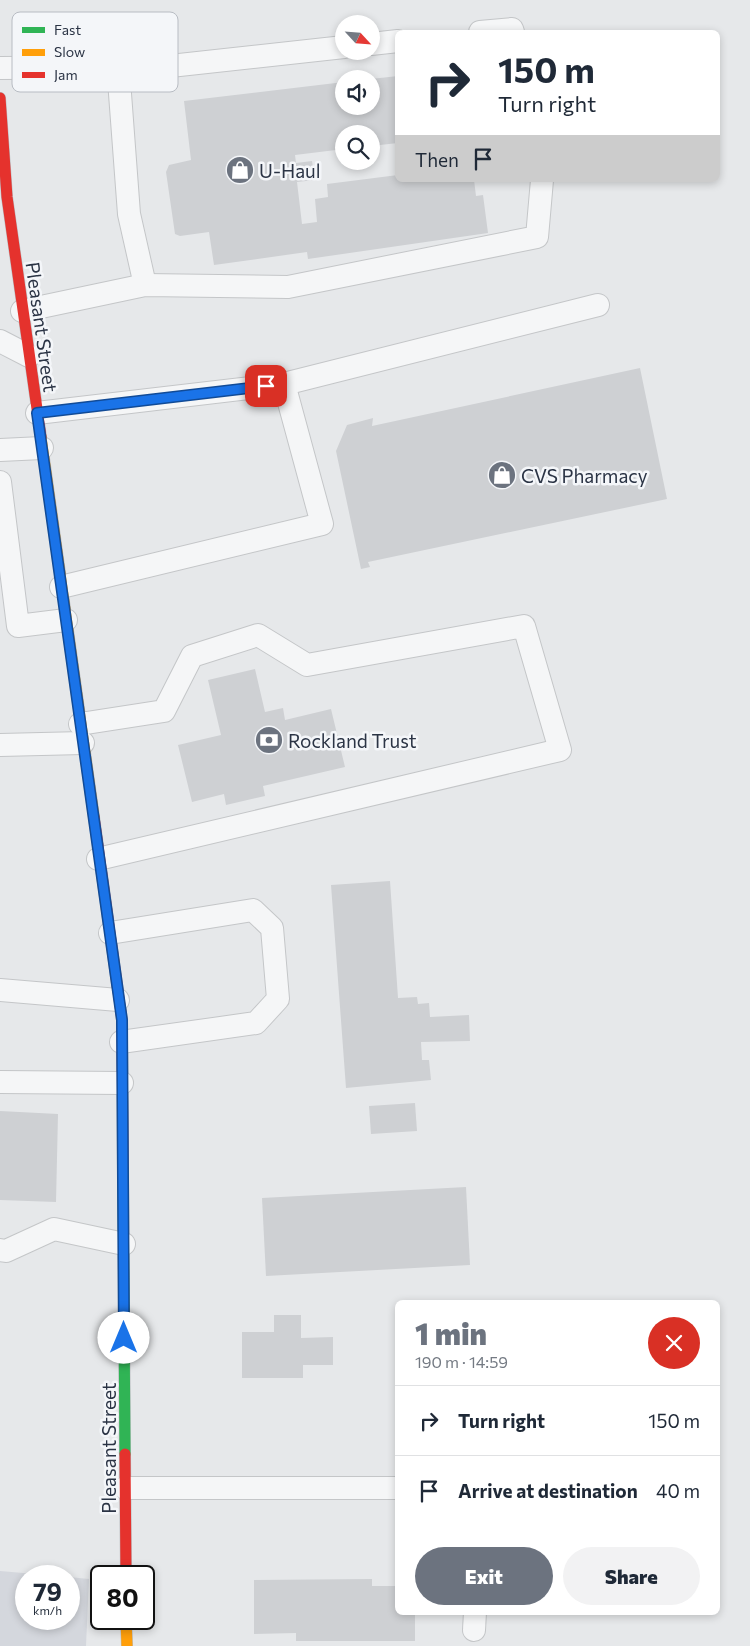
<!DOCTYPE html>
<meta charset="utf-8">
<style>
body{margin:0;font-family:Commissioner,sans-serif;background:#f2f2f3;color:#1f2937;height:100vh;display:flex;flex-direction:column;font-size:19px;white-space:nowrap}
*{box-sizing:border-box;margin:0}
p{font-size:16px;color:#747a83}
.icon{flex:none;width:28px;height:28px;fill:none;stroke:currentColor;stroke-width:2;stroke-linecap:round;stroke-linejoin:round}
.map{position:relative;flex:1;overflow:hidden}
.panel{position:absolute;left:395px;top:1300px;width:325px;height:315px;display:flex;flex-direction:column;background:#fff;border-radius:8px;box-shadow:0 2px 8px #0003}
.panel>*{flex:none}
.hud{position:absolute;left:395px;top:30px;width:325px;height:152px;border-radius:8px;box-shadow:0 2px 8px #0003;background:#fff;color:#1f2937;overflow:hidden}
.needle{width:32px;rotate:116deg}
.fabs{position:absolute;left:335px;top:15px;display:grid;gap:10px}
.fabs a{display:grid;place-items:center;width:45px;height:45px;border-radius:50%;background:#fff;box-shadow:0 2px 8px #0003;font-size:25px}
.speed{position:absolute;left:15px;top:1565px;display:flex;gap:10px;font-size:25px;font-weight:700;text-align:center}
.speed>*{display:grid;place-content:center;width:65px;height:65px;border-radius:50%;background:#fff;box-shadow:0 2px 8px #0003;line-height:1}
.speed small{font-size:12px;font-weight:400}
.speed .limit{border:2px solid #111;border-radius:8px;background:#fff;color:#111}
.pin{position:absolute;display:grid;place-items:center;width:42px;height:42px;color:#fff;margin:-21px;border-radius:10px;box-shadow:0 2px 8px #0006}
.me{position:absolute;width:55px;margin:-28px;rotate:0deg;stroke-linejoin:round;filter:drop-shadow(0 0 4px #0008)}
.turn{display:flex;align-items:center;gap:18px;height:105px;padding:0 20px;font-size:22px}
.turn .icon{width:65px;height:65px;stroke-width:2.5}
.turn b{display:block;font-size:35px;line-height:42px}
.then{display:flex;align-items:center;height:48px;padding:0 20px;background:#0003;gap:10px;font-size:19px}
.round{display:grid;place-items:center;flex:none;width:52px;height:52px;border-radius:26px;background:#f2f2f3}
.headline{display:flex;align-items:center;justify-content:space-between;height:85px;padding:0 20px}
h1{font-size:30px;font-weight:800;line-height:38px;color:#6c737f}
.button{display:flex;gap:10px;margin-top:auto;padding:10px 20px}
.button a{flex:1;height:58px;border-radius:30px;background:#6c737f;color:#fff;font-size:20px;font-weight:800;line-height:58px;text-align:center}
.button a+a{background:#f2f2f3;color:#1f2937}
ul{padding:0;list-style:none}
li{display:flex;align-items:center;gap:15px;height:70px;padding:0 20px;border-top:1px solid #e0e1e3}
li div{flex:1}
li b{display:block;font-size:19px}
li em{font-style:normal}
.map>svg:first-child{display:block}
</style>
<div class="map">
<svg width="750" height="1646" viewBox="0 0 750 1646">
<rect width="100%" height="100%" fill="#e6e8ea"/>
<!-- built -->
<path fill="#d4d7dd" d="M0 1571 58 1576H26V1619H69V1577L89 1579 86 1646H0Z"/>
<!-- building -->
<g fill="#ced0d3">
<path d="M398 76V143L371 146V134H344V149L295 155 296 163 312 161 315 180 297 182 302 224 317 222 315 199 328 197 327 184 398 175V180H474L476 196 483 195 488 233 308 259 307 252 214 265 209 232 180 236 175 234 166 172 169 165 191 160 184 101 344 82V106H371V79Z"/>
<path d="M640 368 667 499 368 562 370 567 361 569 336 451 347 425 373 418 372 426Z"/>
<path d="M255 669 265 712 283 708 285 720 331 709 345 767 263 786 265 796 226 805 224 794 192 802 178 745 221 735 208 680Z"/>
<path d="M390 881 398 998 417 997 418 1004 429 1003 430 1017 469 1015 470 1041 421 1042 422 1060H429L431 1080 346 1088 331 885Z"/>
<path d="M415 1103 417 1131 371 1134 369 1106Z"/>
<path d="M0 1111 58 1114 56 1202 0 1200Z"/>
<path d="M466 1187 470 1265 266 1276 262 1198Z"/>
<path d="M274 1315H301V1338L333 1337V1365H303V1378H242V1332H274Z"/>
<path d="M372 1579V1586H398V1612H415V1641H296V1633L254 1634V1580Z"/>
</g>
<g fill="none" stroke-linecap="round" stroke-linejoin="round">
<defs>
<g id="lane">
<path d="M480 32 512 29 513 32"/>
<path d="M371 44 398 41"/>
<path d="M118 67 129 214 145 285"/>
<path d="M0 68 161 67 344 47"/>
<path d="M22 311 145 285 288 287 537 237 542 180"/>
<path d="M0 341 29 356"/>
<path d="M37 413 284 384 598 305"/>
<path d="M0 450 42 448"/>
<path d="M0 482 18 626 66 620"/>
<path d="M61 587 322 524 284 384"/>
<path d="M80 724 164 711 192 656 258 635 307 665 524 626 560 750 98 859"/>
<path d="M0 745 83 743"/>
<path d="M110 933 253 910 272 928 278 999 256 1023 121 1042"/>
<path d="M0 990 118 1000"/>
<path d="M0 1082 122 1083"/>
<path d="M0 1250 6 1251 54 1229 124 1244"/>
<path d="M125 1488H398"/>
<path d="M474 1630 475 1612"/>
</g>
<path id="fast" d="M123 1169 125 1454"/>
<g id="slow">
<path d="M41 437 94 817"/>
<path d="M126 1619 127 1646"/>
</g>
<g id="jam">
<path d="M0 98 7 197 41 437"/>
<path d="M94 817 122 1020 123 1169"/>
<path d="M125 1454 126 1576"/>
</g>
</defs>
<!-- lane casing -->
<use href="#lane" stroke="#c4c6c8" stroke-width="24"/>
<!-- fast casing -->
<use href="#fast" stroke="#b8bbbf" stroke-width="12"/>
<!-- slow casing -->
<use href="#slow" stroke="#b8bbbf" stroke-width="12"/>
<!-- jam casing -->
<use href="#jam" stroke="#b8bbbf" stroke-width="12"/>
<!-- lane -->
<use href="#lane" stroke="#f5f6f7" stroke-width="22"/>
<!-- fast -->
<use href="#fast" stroke="#30b455" stroke-width="11"/>
<!-- slow -->
<use href="#slow" stroke="#ff9f0a" stroke-width="11"/>
<!-- jam -->
<use href="#jam" stroke="#e5322d" stroke-width="11"/>
</g>
<g fill="none" stroke-linecap="round" stroke-linejoin="round">
<defs>
<path id="route" d="M124 1338 122 1020 37 413 266 386"/>
</defs>
<!-- route casing -->
<use href="#route" stroke="#114b97" stroke-width="12"/>
<!-- route -->
<use href="#route" stroke="#1a73e8" stroke-width="9"/>
</g>
<!-- icons -->
<defs>
<symbol id="shop-disc" viewBox="-11 -11 22 22"><circle r="9.5" fill="#6c737f" stroke="#f4f6f9"/><path d="M-5-2.5h2.3a2.7 3.5 0 0 1 5.4 0H5L5.5 6h-11ZM-1.5-2.5h3a1.5 2.3 0 0 0-3 0Z" fill="#fff"/></symbol>
<symbol id="bank-disc" viewBox="-11 -11 22 22"><circle r="9.5" fill="#6c737f" stroke="#f4f6f9"/><path d="M-6-4H6V4H-6ZM0-2.3a2.3 2.3 0 1 0 0 4.6a2.3 2.3 0 1 0 0-4.6Z" fill="#fff"/></symbol>
</defs>
<g fill-rule="evenodd">
<use href="#shop-disc" x="224" y="154" width="32" height="32"/>
<use href="#shop-disc" x="486" y="459" width="32" height="32"/>
<use href="#bank-disc" x="253" y="724" width="32" height="32"/>
</g>
<g text-anchor="middle" dominant-baseline="central" stroke-width="5" stroke-linejoin="round" paint-order="stroke">
<!-- poi labels -->
<g font-size="19" fill="#2b3445" stroke="#f4f6f9" text-anchor="start">
<text x="259" y="170">U-Haul</text>
<text x="521" y="475">CVS Pharmacy</text>
<text x="288" y="740">Rockland Trust</text>
</g>
<!-- street labels -->
<g font-size="19" fill="#2b3445" stroke="#f4f6f9">
<text transform="translate(42 327) rotate(82)">Pleasant Street</text>
<text transform="translate(108 1448) rotate(-90)">Pleasant Street</text>
</g>
</g>
<!-- legend -->
<rect x="12" y="12" width="166" height="80" rx="8" fill="#f4f6f9" stroke="#b8bcc3" stroke-width="1"/>
<rect x="22" y="27" width="23" height="6" fill="#30b455"/>
<rect x="22" y="49" width="23" height="7" fill="#ff9f0a"/>
<rect x="22" y="72" width="23" height="6" fill="#e5322d"/>
<g font-size="14" fill="#2b3445">
<text x="54" y="35">Fast</text>
<text x="54" y="57">Slow</text>
<text x="54" y="80">Jam</text>
</g>
</svg>
<div class="fabs">
<a><svg class="needle" viewBox="-14 -14 28 28"><path d="M0-13l5 13h-10z" fill="#e53935"/><path d="M0 13l5-13h-10z" fill="#747a83"/></svg></a>
<a><svg class="icon" aria-label="sound" viewBox="0 0 24 24"><path d="M4 9h4l5-4v14l-5-4H4zM17 9q2 3 0 6"/></svg></a>
<a><svg class="icon" aria-label="search" viewBox="0 0 24 24"><circle cx="10" cy="10" r="6"/><path d="M15 15l6 6"/></svg></a>
</div>
<div class="speed"><div>79<small>km/h</small></div><div class="limit">80</div></div>
<div class="pin" style="left:266px;top:386px;background:#d93025"><svg class="icon" aria-label="arrive" viewBox="0 0 24 24"><path d="M6 21V4h12l-3 4 3 4H6"/></svg></div>
<svg class="me" style="left:124px;top:1338px" viewBox="-20 -20 40 40"><circle r="19" fill="#fff"/><path d="M0-13L10 11 0 6-10 11z" fill="#1a73e8"/></svg>
<div class="hud">
<div class="turn"><svg class="icon" aria-label="right" viewBox="0 0 24 24"><path d="M7 20v-9h11M14 6l5 5-5 5"/></svg><div><b>150 m</b>Turn right</div></div>
<div class="then">Then<svg class="icon" aria-label="arrive" viewBox="0 0 24 24"><path d="M6 21V4h12l-3 4 3 4H6"/></svg></div>
</div>
<section class="panel">
<div class="headline"><div><h1>1 min</h1><p>190 m · 14:59</p></div><a class="round" style="background:#d93025;color:#fff"><svg class="icon" aria-label="close" viewBox="0 0 24 24"><path d="M6 6l12 12M18 6L6 18"/></svg></a></div>
<ul>
<li><svg class="icon" aria-label="right" viewBox="0 0 24 24"><path d="M7 20v-9h11M14 6l5 5-5 5"/></svg><div><b>Turn right</b></div><em>150 m</em></li>
<li><svg class="icon" aria-label="arrive" viewBox="0 0 24 24"><path d="M6 21V4h12l-3 4 3 4H6"/></svg><div><b>Arrive at destination</b></div><em>40 m</em></li>
</ul>
<div class="button"><a>Exit</a><a>Share</a></div>
</section>
</div>
